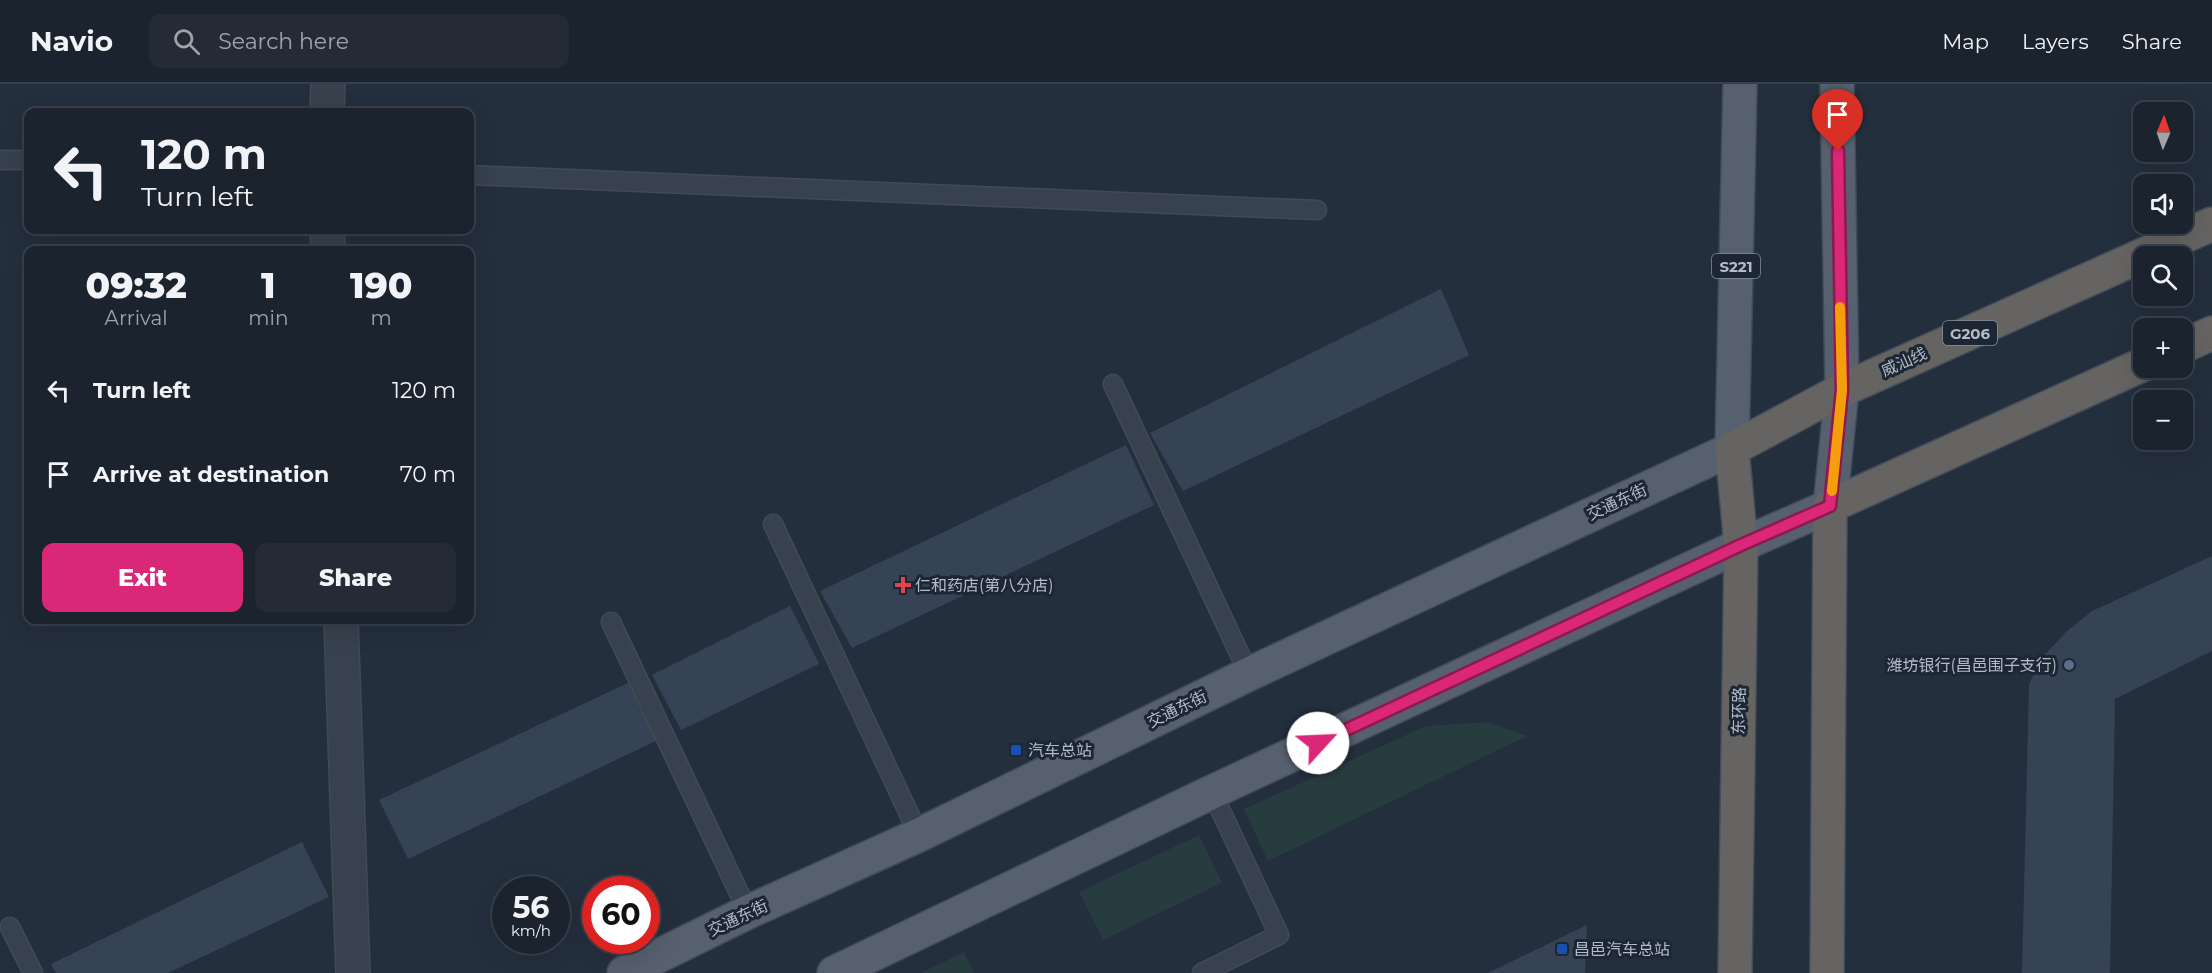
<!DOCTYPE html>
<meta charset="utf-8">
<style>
body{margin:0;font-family:Montserrat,"Noto Sans SC",sans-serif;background:#242b36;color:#f1f3f6;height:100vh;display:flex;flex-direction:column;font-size:22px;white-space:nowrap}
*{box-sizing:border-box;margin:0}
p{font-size:20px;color:#a0a4aa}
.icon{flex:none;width:33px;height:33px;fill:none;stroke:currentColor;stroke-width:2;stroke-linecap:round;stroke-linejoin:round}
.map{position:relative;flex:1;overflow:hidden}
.panel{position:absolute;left:24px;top:162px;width:450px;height:378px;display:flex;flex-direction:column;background:#1b232e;border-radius:12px;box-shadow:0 6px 24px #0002,0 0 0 2px #39404a}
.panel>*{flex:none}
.hud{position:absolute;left:24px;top:24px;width:450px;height:126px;border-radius:12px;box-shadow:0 6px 24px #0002,0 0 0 2px #39404a;background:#1b232e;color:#f1f3f6;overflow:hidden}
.needle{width:39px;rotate:2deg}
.fabs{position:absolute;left:2133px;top:18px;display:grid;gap:12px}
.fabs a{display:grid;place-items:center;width:60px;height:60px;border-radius:12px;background:#1b232e;box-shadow:0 6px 24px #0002,0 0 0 2px #39404a;font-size:30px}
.speed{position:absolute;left:492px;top:792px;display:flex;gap:12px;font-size:30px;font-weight:700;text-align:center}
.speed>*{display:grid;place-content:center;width:78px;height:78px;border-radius:50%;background:#1b232e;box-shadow:0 6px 24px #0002,0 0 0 2px #39404a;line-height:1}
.speed small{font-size:15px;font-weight:400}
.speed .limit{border:9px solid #d22;background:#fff;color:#111}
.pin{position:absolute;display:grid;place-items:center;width:51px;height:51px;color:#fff;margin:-62px -26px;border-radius:50% 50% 50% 0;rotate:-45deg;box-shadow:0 0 6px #0007}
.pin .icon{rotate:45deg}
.me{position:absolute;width:66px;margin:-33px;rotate:65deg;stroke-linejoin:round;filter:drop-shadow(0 0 4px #0008)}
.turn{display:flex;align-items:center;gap:21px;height:126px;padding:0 18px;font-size:27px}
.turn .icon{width:78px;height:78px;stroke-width:2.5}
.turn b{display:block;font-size:42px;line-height:51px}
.eta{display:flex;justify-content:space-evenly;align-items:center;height:102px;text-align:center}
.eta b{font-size:36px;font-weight:800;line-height:42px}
.action{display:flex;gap:12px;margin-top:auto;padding:12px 18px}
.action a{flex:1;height:69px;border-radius:12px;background:#db2777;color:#fff;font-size:24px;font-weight:800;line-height:69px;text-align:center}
.action a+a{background:#242b36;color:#f1f3f6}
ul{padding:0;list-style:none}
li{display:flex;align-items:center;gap:18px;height:84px;padding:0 18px}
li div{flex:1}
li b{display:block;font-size:22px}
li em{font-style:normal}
header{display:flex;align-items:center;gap:36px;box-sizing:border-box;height:84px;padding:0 30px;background:#1b232e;border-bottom:2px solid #39404a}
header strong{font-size:28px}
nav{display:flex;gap:33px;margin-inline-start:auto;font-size:21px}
.search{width:420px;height:54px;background:#242b36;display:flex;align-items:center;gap:15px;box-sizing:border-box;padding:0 21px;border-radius:12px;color:#a0a4aa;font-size:22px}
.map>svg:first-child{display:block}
</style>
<header>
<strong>Navio</strong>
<div class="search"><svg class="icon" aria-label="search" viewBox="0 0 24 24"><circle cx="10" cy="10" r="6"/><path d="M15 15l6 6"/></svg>Search here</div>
<nav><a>Map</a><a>Layers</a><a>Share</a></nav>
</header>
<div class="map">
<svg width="2212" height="889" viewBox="0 0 2212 889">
<rect width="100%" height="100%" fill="#242f3e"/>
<!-- green -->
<g fill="#263c3f">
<path d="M1488 638 1527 652 1268 777 1244 725 1426 642Z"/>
<path d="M1199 751 1222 799 1103 856 1079 808Z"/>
<path d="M964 868 974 889H921Z"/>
</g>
<!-- building -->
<g fill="#364354">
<path d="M1441 205 1469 271 1183 407 1150 349Z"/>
<path d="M1126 361 1154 421 852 564 820 507Z"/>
<path d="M2212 472V567L2115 615 2110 889H2022L2029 600 2042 574 2066 548 2092 527Z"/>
<path d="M790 522 819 580 681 646 652 591Z"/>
<path d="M632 597 660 655 408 775 379 716Z"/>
<path d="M302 758 329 813 168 889H56L51 880Z"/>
<path d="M1587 841 1585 889H1488Z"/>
</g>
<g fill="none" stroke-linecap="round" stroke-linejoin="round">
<defs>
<g id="service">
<path d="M0 76H28"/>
<path d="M470 91 1317 126"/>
<path d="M1113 300 1249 590"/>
<path d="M773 440 919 751"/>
<path d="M611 538 748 828"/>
<path d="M10 843 33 889"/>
<path d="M1202 889 1279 851 1212 708"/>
</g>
<g id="minor">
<path d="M327 28 328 0"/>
<path d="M327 146 328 166"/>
<path d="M341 536 353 889"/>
</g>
<g id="primary">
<path d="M624 889 748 828 919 751 1249 590 1732 365 1740 0"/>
<path d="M834 889 1212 708 1741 461 1830 422 1842 306 1837 0"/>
</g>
<g id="trunk">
<path d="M2182 263 2212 249"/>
<path d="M1735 889 1741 461 1732 365 1842 306 2212 140"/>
<path d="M1827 889 1830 422 2144 280"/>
</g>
</defs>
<!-- service casing -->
<use href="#service" stroke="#414a57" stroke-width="21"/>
<!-- minor casing -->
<use href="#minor" stroke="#414a57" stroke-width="36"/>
<!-- primary casing -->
<use href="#primary" stroke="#414a57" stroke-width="36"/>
<!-- trunk casing -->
<use href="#trunk" stroke="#434c59" stroke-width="36"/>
<!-- service -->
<use href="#service" stroke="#38414e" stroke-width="18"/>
<!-- minor -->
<use href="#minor" stroke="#38414e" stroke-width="33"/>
<!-- primary -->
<use href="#primary" stroke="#56606e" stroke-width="33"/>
<!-- trunk -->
<use href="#trunk" stroke="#656462" stroke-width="33"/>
</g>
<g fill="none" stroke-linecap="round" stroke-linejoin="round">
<defs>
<path id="route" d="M1318 659 1741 461 1830 422 1842 306 1838 67"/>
</defs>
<!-- route casing -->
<use href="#route" stroke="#8e194d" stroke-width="15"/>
<!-- route -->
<use href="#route" stroke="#db2777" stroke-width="10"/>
<!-- slow -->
<path stroke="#f59e0b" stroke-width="10" d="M1832 407 1842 306 1840 223"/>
</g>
<!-- markers -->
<path fill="#e0444e" stroke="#1d2633" stroke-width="2" d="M900 492h6v6h6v6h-6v6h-6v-6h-6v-6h6z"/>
<circle fill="#5c6f8a" stroke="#1d2633" stroke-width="2" cx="2069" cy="581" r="6"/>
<g fill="#1a4fb4" stroke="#1d2633" stroke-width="2">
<rect x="1010" y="660" width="12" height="12" rx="3"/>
<rect x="1556" y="859" width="12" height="12" rx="3"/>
</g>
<g text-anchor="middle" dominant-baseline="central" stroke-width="6" stroke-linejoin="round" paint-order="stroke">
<!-- shield labels -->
<g fill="#1d2633" stroke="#878f9c" stroke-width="1.5">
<rect x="1712" y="170" width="48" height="24" rx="4.5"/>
<rect x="1943" y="237" width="54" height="24" rx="4.5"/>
</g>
<g font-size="15" font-weight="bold" fill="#b4bcc9">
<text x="1736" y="182">S221</text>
<text x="1970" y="249">G206</text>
</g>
<!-- street labels -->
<g font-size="16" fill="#b4bcc9" stroke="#1d2633">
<text transform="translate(1904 278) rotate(-24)">威汕线</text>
<text transform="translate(1617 418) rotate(-25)">交通东街</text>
<text transform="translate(1177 625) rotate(-26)">交通东街</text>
<text transform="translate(1739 627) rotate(-89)">东环路</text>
<text transform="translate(738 834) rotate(-25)">交通东街</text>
</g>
<!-- poi labels -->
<g font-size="16" fill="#b4bcc9" stroke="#1d2633" text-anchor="start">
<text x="915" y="501">仁和药店(第八分店)</text>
<text x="2057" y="581" text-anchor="end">潍坊银行(昌邑围子支行)</text>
<text x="1028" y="666">汽车总站</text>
<text x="1574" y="865">昌邑汽车总站</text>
</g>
</g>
</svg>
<div class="fabs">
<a><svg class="needle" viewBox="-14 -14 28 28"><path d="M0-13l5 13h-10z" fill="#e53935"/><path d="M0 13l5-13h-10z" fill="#a0a4aa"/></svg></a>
<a><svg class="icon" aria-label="sound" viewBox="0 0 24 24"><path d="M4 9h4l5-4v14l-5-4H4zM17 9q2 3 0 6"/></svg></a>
<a><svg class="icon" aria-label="search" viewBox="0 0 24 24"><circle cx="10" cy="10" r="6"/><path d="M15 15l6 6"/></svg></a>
<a>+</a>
<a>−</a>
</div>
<div class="speed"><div>56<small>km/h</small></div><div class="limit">60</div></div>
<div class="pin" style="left:1838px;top:67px;background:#d93025"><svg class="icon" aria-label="arrive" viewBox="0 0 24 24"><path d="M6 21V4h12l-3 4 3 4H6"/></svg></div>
<svg class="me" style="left:1318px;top:659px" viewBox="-20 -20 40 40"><circle r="19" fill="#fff"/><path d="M0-13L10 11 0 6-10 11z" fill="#db2777"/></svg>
<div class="hud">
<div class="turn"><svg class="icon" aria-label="left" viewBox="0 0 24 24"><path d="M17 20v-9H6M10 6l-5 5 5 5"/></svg><div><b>120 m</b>Turn left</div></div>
</div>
<section class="panel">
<div class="eta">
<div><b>09:32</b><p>Arrival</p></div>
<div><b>1</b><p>min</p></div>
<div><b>190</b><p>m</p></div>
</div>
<ul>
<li><svg class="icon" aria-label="left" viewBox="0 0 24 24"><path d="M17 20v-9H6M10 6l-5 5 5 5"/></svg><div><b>Turn left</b></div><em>120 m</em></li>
<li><svg class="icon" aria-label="arrive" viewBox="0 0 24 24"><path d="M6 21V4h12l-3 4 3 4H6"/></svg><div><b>Arrive at destination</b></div><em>70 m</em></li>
</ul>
<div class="action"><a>Exit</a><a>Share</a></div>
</section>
</div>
